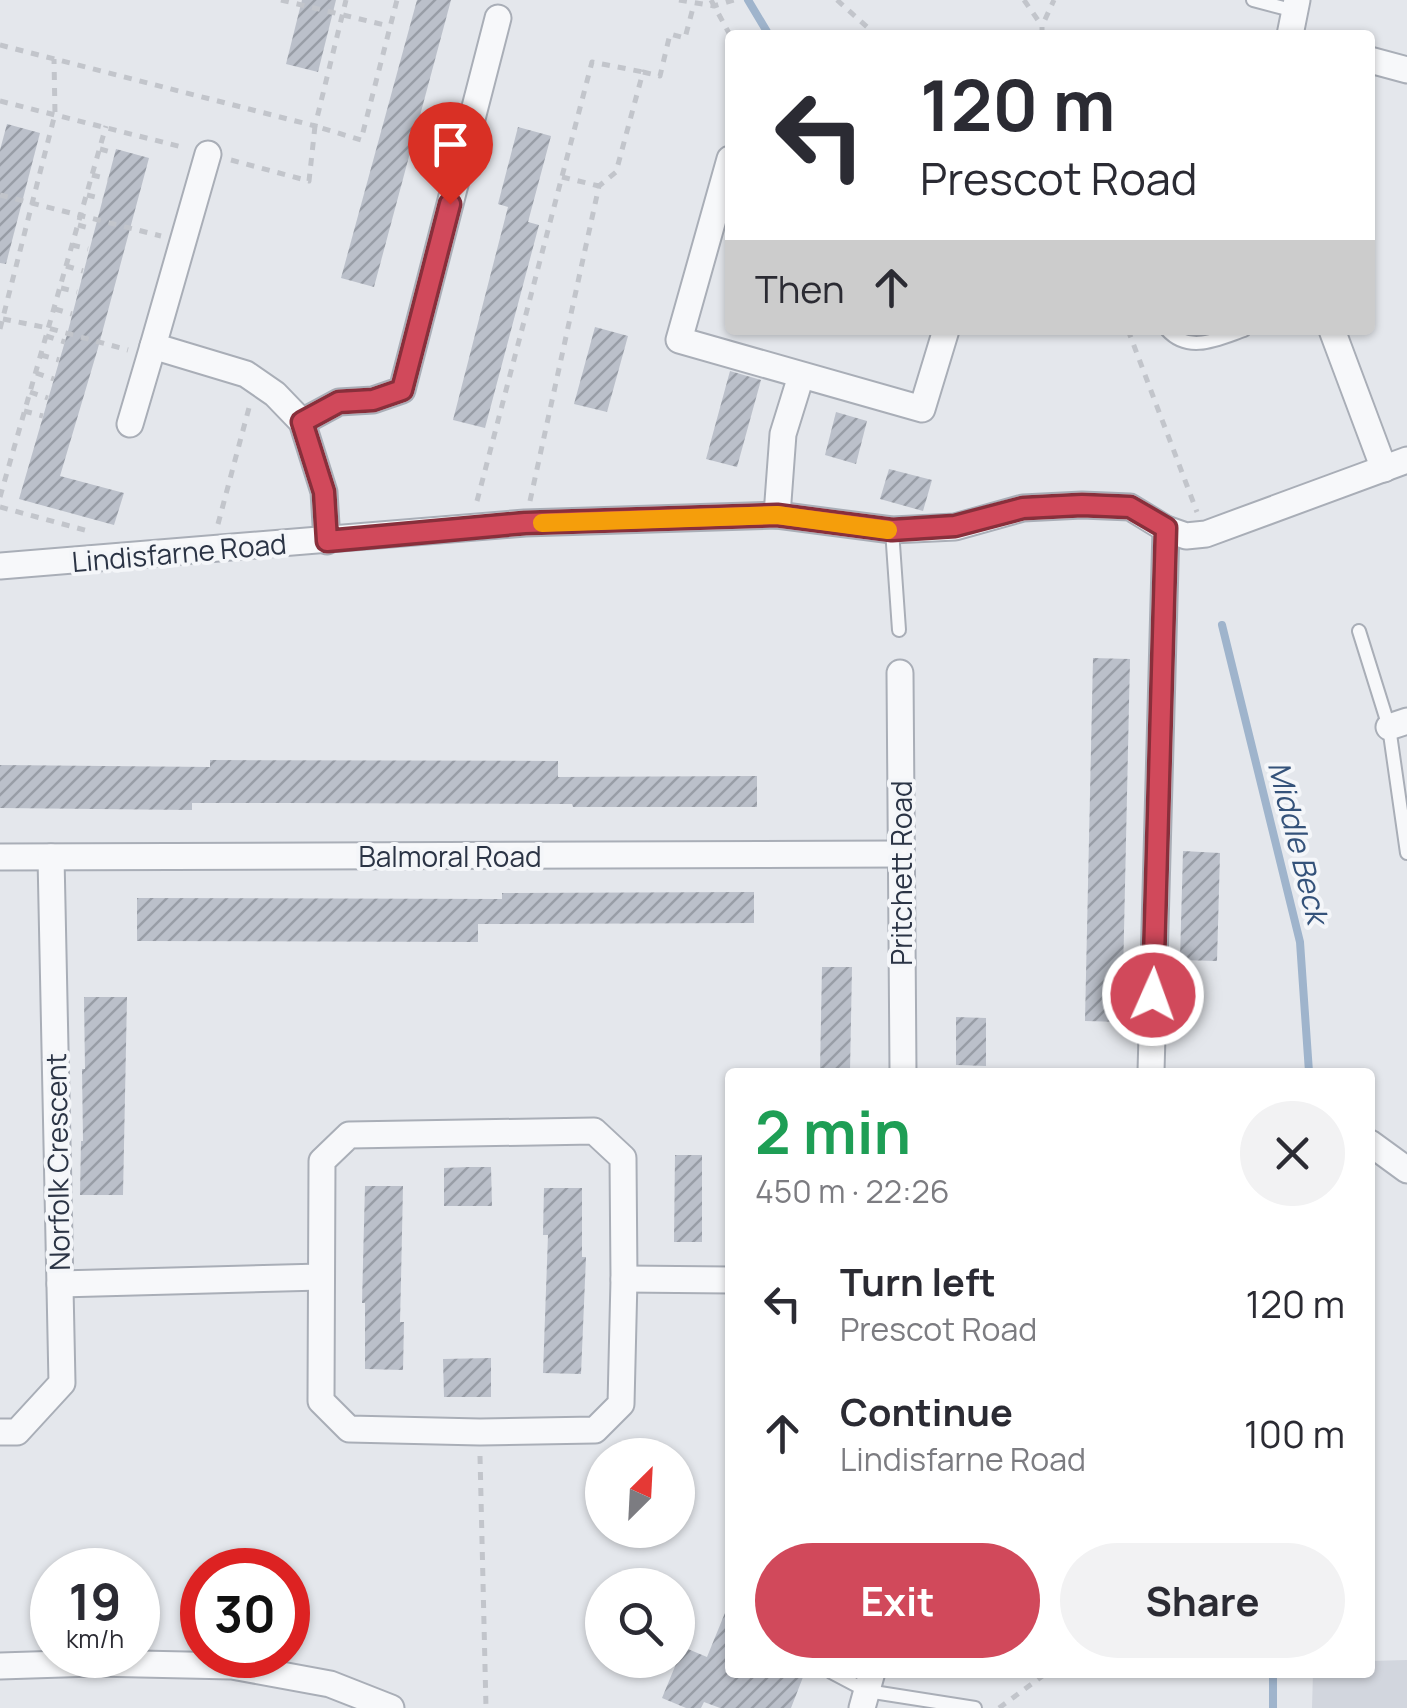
<!DOCTYPE html>
<meta charset="utf-8">
<style>
body{margin:0;font-family:Manrope,sans-serif;background:#f2f2f3;color:#2b2b33;height:100vh;display:flex;flex-direction:column;font-size:38px;white-space:nowrap}
*{box-sizing:border-box;margin:0}
p{font-size:32px;color:#7c7c81}
.icon{flex:none;width:55px;height:55px;fill:none;stroke:currentColor;stroke-width:2;stroke-linecap:round;stroke-linejoin:round}
.map{position:relative;flex:1;overflow:hidden}
.panel{position:absolute;left:725px;top:1068px;width:650px;height:610px;display:flex;flex-direction:column;background:#fff;border-radius:10px;box-shadow:0 2px 8px #0004}
.panel>*{flex:none}
.banner{position:absolute;left:725px;top:30px;width:650px;height:305px;border-radius:10px;box-shadow:0 2px 8px #0004;background:#fff;color:#2b2b33;overflow:hidden}
.needle{width:65px;rotate:24deg}
.buttons{position:absolute;left:585px;top:1438px;display:grid;gap:20px}
.buttons a{display:grid;place-items:center;width:110px;height:110px;border-radius:50%;background:#fff;box-shadow:0 2px 8px #0004;font-size:50px}
.speed{position:absolute;left:30px;top:1548px;display:flex;gap:20px;font-size:50px;font-weight:700;text-align:center}
.speed>*{display:grid;place-content:center;width:130px;height:130px;border-radius:50%;background:#fff;box-shadow:0 2px 8px #0004;line-height:1}
.speed small{font-size:25px;font-weight:400}
.speed .limit{border:15px solid #d22;background:#fff;color:#111}
.pin{position:absolute;display:grid;place-items:center;width:85px;height:85px;color:#fff;margin:-102px -42px;border-radius:50% 50% 50% 0;rotate:-45deg;box-shadow:0 0 10px #0007}
.pin .icon{rotate:45deg}
.me{position:absolute;width:110px;margin:-55px;rotate:2deg;stroke-linejoin:round;filter:drop-shadow(0 0 8px #0008)}
.turn{display:flex;align-items:center;gap:35px;height:210px;padding:0 30px;font-size:45px}
.turn .icon{width:130px;height:130px;stroke-width:2.5}
.turn b{display:block;font-size:70px;line-height:85px}
.then{display:flex;align-items:center;height:95px;padding:0 30px;background:#0003;gap:20px;font-size:38px}
.round{display:grid;place-items:center;flex:none;width:105px;height:105px;border-radius:52px;background:#f2f2f3}
.overview{display:flex;align-items:center;justify-content:space-between;height:170px;padding:0 30px}
h1{font-size:60px;font-weight:700;line-height:75px;color:#1e9e55}
.primary-button{display:flex;gap:20px;margin-top:auto;padding:20px 30px}
.primary-button a{flex:1;height:115px;border-radius:60px;background:#d1495b;color:#fff;font-size:40px;font-weight:700;line-height:115px;text-align:center}
.primary-button a+a{background:#f2f2f3;color:#2b2b33}
ul{padding:0;list-style:none}
li{display:flex;align-items:center;gap:30px;height:130px;padding:0 30px}
li div{flex:1}
li b{display:block;font-size:38px}
li em{font-style:normal}
.map>svg:first-child{display:block}
</style>
<div class="map">
<svg width="1407" height="1708" viewBox="0 0 1407 1708">
<defs>
<pattern id="building-hatch" width="6" height="6" patternUnits="userSpaceOnUse" patternTransform="scale(2.5)"><rect width="6" height="6" fill="#bbc0ca"/><path d="M-1 1l2-2M0 6l6-6M5 7l2-2" fill="none" stroke="#989da6"/></pattern>
</defs>
<rect width="100%" height="100%" fill="#e4e7ec"/>
<!-- built -->
<path fill="#d2d6de" d="M1407 1660V1708H1312L1313 1673 1370 1672V1661Z"/>
<g fill="none" stroke-linecap="round" stroke-linejoin="round">
<!-- stream -->
<g stroke="#9fb4cc" stroke-width="8">
<path d="M748 0 769 35"/>
<path d="M1222 625 1300 942 1309 1072"/>
<path d="M1273 1708V1672"/>
</g>
</g>
<!-- building -->
<g fill="url(#building-hatch)">
<path d="M302 0H336L318 72 286 64Z"/>
<path d="M417 0H451L374 287 341 278Z"/>
<path d="M7 124 40 133 6 264 0 263V150Z"/>
<path d="M518 127 551 136 528 222 539 225 485 428 453 420 508 207 498 204Z"/>
<path d="M116 149 149 158 98 348 60 476 124 493 114 525 19 499 68 331Z"/>
<path d="M595 327 628 336 607 412 574 404Z"/>
<path d="M730 371 761 380 737 467 706 459Z"/>
<path d="M836 412 867 421 856 464 825 455Z"/>
<path d="M889 469 932 480 923 511 880 499Z"/>
<path d="M1093 658 1130 659 1122 1022 1085 1021Z"/>
<path d="M210 760 558 761V777L757 776V807H573L572 804 283 803H192V810L0 808V765L210 767Z"/>
<path d="M1183 851 1220 853 1217 961 1180 960Z"/>
<path d="M754 892V923L478 924V942L137 941V898L502 899V893Z"/>
<path d="M822 967H852L850 1072H820Z"/>
<path d="M84 997H127L123 1195H80L81 1141H83L82 1069H85Z"/>
<path d="M956 1017 986 1018V1066L956 1065Z"/>
<path d="M675 1155H702V1242H674Z"/>
<path d="M468 1167H491L492 1206H444V1168Z"/>
<path d="M365 1186H403L401 1280 400 1322H404L403 1370 365 1369V1303H362Z"/>
<path d="M544 1188H582V1257H586L581 1374 543 1373 548 1235H543Z"/>
<path d="M491 1358V1397H444L443 1359Z"/>
<path d="M729 1603 730 1672H805L791 1708H720L704 1702 701 1708H686L662 1698 683 1647 707 1657Z"/>
</g>
<g fill="none" stroke-linecap="round" stroke-linejoin="round">
<defs>
<g id="lane">
<path d="M1253 0 1295 11"/>
<path d="M1167 330C1189 354 1218 339 1244 330"/>
<path d="M892 530 899 630"/>
<path d="M1359 631 1389 727 1407 853"/>
<path d="M831 1672 867 1691 975 1708"/>
</g>
<g id="street">
<path d="M1290 35 1297 0"/>
<path d="M1370 60 1407 70"/>
<path d="M208 154 153 346 246 374 275 394 302 422 324 492 327 541"/>
<path d="M730 159 679 340 922 409 946 330"/>
<path d="M1332 330 1384 469"/>
<path d="M302 422 339 402 373 400 402 390 498 18"/>
<path d="M130 424 153 346"/>
<path d="M777 515 783 434 801 376"/>
<path d="M0 566 525 523 777 515 892 530 955 527 1023 508 1082 505 1130 507 1166 529 1186 536 1206 534 1407 460"/>
<path d="M900 673 903 1072"/>
<path d="M1389 727 1407 721"/>
<path d="M0 857 901 854"/>
<path d="M1151 1072 1166 529"/>
<path d="M594 1131 623 1158 624 1279 621 1404 595 1430 480 1432 349 1429 321 1401 322 1161 349 1135Z"/>
<path d="M1370 1143 1407 1170"/>
<path d="M624 1279 730 1280"/>
<path d="M60 1284 321 1277"/>
<path d="M0 1432H17L62 1383 51 857"/>
<path d="M0 1666 94 1663 232 1666 330 1684 391 1708"/>
<path d="M862 1708 872 1672"/>
</g>
</defs>
<!-- lane casing -->
<use href="#lane" stroke="#a9aeb7" stroke-width="16"/>
<!-- street casing -->
<use href="#street" stroke="#a9aeb7" stroke-width="29"/>
<!-- path -->
<g stroke="#c2c5cb" stroke-width="5" stroke-dasharray="8 8" stroke-linecap="butt">
<path d="M281 0 389 26"/>
<path d="M679 0 714 6 734 0"/>
<path d="M711 0 730 35"/>
<path d="M837 0 876 35"/>
<path d="M1024 0 1042 26"/>
<path d="M1042 35V26L1054 0"/>
<path d="M0 45 315 126 346 0"/>
<path d="M0 101 186 148"/>
<path d="M100 149 115 153"/>
<path d="M231 160 309 181 315 126 361 140 397 0"/>
<path d="M92 175 108 179"/>
<path d="M562 177 599 186"/>
<path d="M0 195 161 236"/>
<path d="M87 195 103 199"/>
<path d="M78 225 93 229"/>
<path d="M72 245 88 249"/>
<path d="M66 266 83 271"/>
<path d="M61 288 77 292"/>
<path d="M55 309 72 314"/>
<path d="M3 319 48 328 128 350"/>
<path d="M0 329 55 114 54 59"/>
<path d="M1128 330 1197 512"/>
<path d="M46 336 65 342"/>
<path d="M41 355 59 360"/>
<path d="M36 373 54 379"/>
<path d="M30 392 48 398"/>
<path d="M24 411 43 416"/>
<path d="M0 497 106 126"/>
<path d="M477 501 592 62 643 72"/>
<path d="M530 501 599 186 616 172 643 72 660 76 670 34 685 38 694 4"/>
<path d="M0 507 92 532"/>
<path d="M218 524 250 404"/>
<path d="M480 1456 486 1708"/>
<path d="M999 1708 1048 1672"/>
</g>
<!-- lane -->
<use href="#lane" stroke="#f7f8fa" stroke-width="12"/>
<!-- street -->
<use href="#street" stroke="#f7f8fa" stroke-width="25"/>
</g>
<g fill="none" stroke-linecap="round" stroke-linejoin="round">
<defs>
<path id="route" d="M450 204 402 390 373 400 339 402 302 422 324 492 327 541 525 523 777 515 892 530 955 526 1023 508 1082 505 1130 507 1166 528 1153 995"/>
</defs>
<!-- route casing -->
<use href="#route" stroke="#882f3b" stroke-width="25"/>
<!-- route -->
<use href="#route" stroke="#d1495b" stroke-width="18"/>
<!-- slow -->
<path stroke="#f59e0b" stroke-width="18" d="M542 523 777 515 888 530"/>
</g>
<g text-anchor="middle" dominant-baseline="central" stroke-width="8" stroke-linejoin="round" paint-order="stroke">
<!-- street labels -->
<g font-size="28" fill="#2b3445" stroke="#f4f6f9">
<text transform="translate(179 552) rotate(-5)">Lindisfarne Road</text>
<text x="450" y="856">Balmoral Road</text>
<text transform="translate(901 873) rotate(-90)">Pritchett Road</text>
<text transform="translate(57 1162) rotate(-91)">Norfolk Crescent</text>
</g>
<!-- water labels -->
<g font-size="30" font-style="italic" fill="#34527a" stroke="#f4f6f9">
<text transform="translate(1299 842) rotate(76)">Middle Beck</text>
</g>
</g>
</svg>
<div class="buttons">
<a><svg class="needle" viewBox="-14 -14 28 28"><path d="M0-13l5 13h-10z" fill="#e53935"/><path d="M0 13l5-13h-10z" fill="#7c7c81"/></svg></a>
<a><svg class="icon" aria-label="search" viewBox="0 0 24 24"><circle cx="10" cy="10" r="6"/><path d="M15 15l6 6"/></svg></a>
</div>
<div class="speed"><div>19<small>km/h</small></div><div class="limit">30</div></div>
<div class="pin" style="left:450px;top:204px;background:#d93025"><svg class="icon" aria-label="arrive" viewBox="0 0 24 24"><path d="M6 21V4h12l-3 4 3 4H6"/></svg></div>
<svg class="me" style="left:1153px;top:995px" viewBox="-20 -20 40 40"><circle r="17" fill="#d1495b" stroke="#fff" stroke-width="3"/><path d="M0-11L8 9 0 5-8 9z" fill="#fff"/></svg>
<div class="banner">
<div class="turn"><svg class="icon" aria-label="left" viewBox="0 0 24 24"><path d="M17 20v-9H6M10 6l-5 5 5 5"/></svg><div><b>120 m</b>Prescot Road</div></div>
<div class="then">Then<svg class="icon" aria-label="ahead" viewBox="0 0 24 24"><path d="M12 20V5M6 11l6-6 6 6"/></svg></div>
</div>
<section class="panel">
<div class="overview"><div><h1>2 min</h1><p>450 m · 22:26</p></div><a class="round"><svg class="icon" aria-label="close" viewBox="0 0 24 24"><path d="M6 6l12 12M18 6L6 18"/></svg></a></div>
<ul>
<li><svg class="icon" aria-label="left" viewBox="0 0 24 24"><path d="M17 20v-9H6M10 6l-5 5 5 5"/></svg><div><b>Turn left</b><p>Prescot Road</p></div><em>120 m</em></li>
<li><svg class="icon" aria-label="ahead" viewBox="0 0 24 24"><path d="M12 20V5M6 11l6-6 6 6"/></svg><div><b>Continue</b><p>Lindisfarne Road</p></div><em>100 m</em></li>
</ul>
<div class="primary-button"><a>Exit</a><a>Share</a></div>
</section>
</div>
